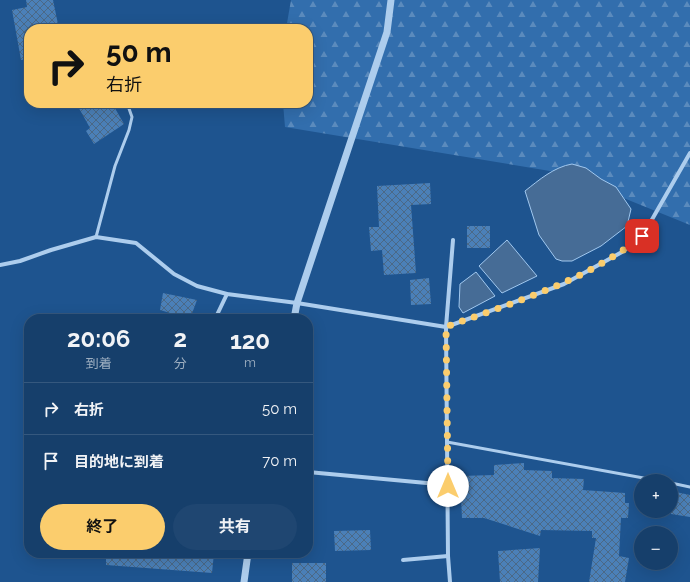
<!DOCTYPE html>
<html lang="ja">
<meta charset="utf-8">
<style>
body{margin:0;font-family:Raleway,"Noto Sans JP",sans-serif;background:#1f4671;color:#f1f3f6;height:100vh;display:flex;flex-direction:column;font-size:15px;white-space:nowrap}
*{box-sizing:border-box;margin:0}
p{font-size:13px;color:#9eafc1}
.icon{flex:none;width:22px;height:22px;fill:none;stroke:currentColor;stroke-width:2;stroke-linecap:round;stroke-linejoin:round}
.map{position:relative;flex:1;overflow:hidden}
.sheet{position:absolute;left:24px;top:314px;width:289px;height:244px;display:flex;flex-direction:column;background:#163f6b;border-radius:16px;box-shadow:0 4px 16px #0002,0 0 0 1px #35587e}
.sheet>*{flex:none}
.banner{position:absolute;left:24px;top:24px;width:289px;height:84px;border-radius:16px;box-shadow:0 4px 16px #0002,0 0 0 1px #35587e;background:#fbcd6d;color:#111;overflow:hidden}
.fabs{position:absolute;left:634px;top:474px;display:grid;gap:8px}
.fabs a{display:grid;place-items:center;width:44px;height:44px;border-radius:50%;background:#163f6b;box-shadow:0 4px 16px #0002,0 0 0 1px #35587e;font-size:20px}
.pin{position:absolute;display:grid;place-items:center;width:34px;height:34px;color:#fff;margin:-17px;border-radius:8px;box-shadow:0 2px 6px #0006}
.me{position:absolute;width:44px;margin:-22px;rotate:0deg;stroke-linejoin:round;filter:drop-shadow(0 0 3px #0008)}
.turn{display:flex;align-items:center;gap:14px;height:84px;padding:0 16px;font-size:18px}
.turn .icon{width:52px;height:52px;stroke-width:2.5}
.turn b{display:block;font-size:28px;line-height:34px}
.eta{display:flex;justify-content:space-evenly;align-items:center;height:68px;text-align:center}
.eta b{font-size:24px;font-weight:700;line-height:28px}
.button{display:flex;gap:8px;margin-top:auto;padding:8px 16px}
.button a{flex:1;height:46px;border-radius:24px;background:#fbcd6d;color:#111;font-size:16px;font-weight:700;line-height:46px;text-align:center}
.button a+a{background:#1f4671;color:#f1f3f6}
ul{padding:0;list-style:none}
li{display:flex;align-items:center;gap:12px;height:52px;padding:0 16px;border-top:1px solid #35587e}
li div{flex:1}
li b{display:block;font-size:15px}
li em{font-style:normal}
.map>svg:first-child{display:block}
</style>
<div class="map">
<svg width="690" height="582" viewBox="0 0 690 582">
<defs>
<pattern id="forest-firs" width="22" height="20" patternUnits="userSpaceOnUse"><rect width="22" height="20" fill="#326ead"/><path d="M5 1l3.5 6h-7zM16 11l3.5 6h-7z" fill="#5b8bbd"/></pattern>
<pattern id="building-cross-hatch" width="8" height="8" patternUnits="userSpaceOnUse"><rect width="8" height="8" fill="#4b80b8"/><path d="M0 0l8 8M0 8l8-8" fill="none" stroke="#4b6987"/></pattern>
</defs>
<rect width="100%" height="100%" fill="#1e548f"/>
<!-- forest -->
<path fill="url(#forest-firs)" d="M291 0H690V225L562 173 285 127 283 103H308V29H286Z"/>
<!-- water -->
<g fill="#466c96" stroke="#a1c8ef">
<path d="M572 164 586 168 601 179 616 187 631 209 627 226 601 246 572 261H562L556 259 539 235 525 191C539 180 554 167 572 164Z"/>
<path d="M507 240 537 276 502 293 479 266Z"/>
<path d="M476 272 495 296 463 313 459 307 460 284Z"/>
</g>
<!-- building -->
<g fill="url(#building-cross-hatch)">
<path d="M26 0H53L59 29H29V59L21 60 12 10 27 7Z"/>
<path d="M76 103H112L124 124 94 144 86 131 90 128Z"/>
<path d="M430 183 431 204 411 205 416 273 384 275 382 250 371 251 369 227H379L377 186Z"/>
<rect x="467" y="226" width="23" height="22"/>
<path d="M429 278 431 304 411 305 410 280Z"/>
<path d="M163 293 197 300 190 319 160 310Z"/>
<path d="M524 463V470L552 471V478L584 479 583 490 625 493V503H629L628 518H621L619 556 629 558 625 582H589L596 538H592V531L541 530 540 536 484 518H462L460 476 494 475V465Z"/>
<path d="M671 491 690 495V517L671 514Z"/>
<path d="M370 530 371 550 335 551 334 531Z"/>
<path d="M540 548 538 582H500L498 551Z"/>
<path d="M106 553H214L212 573 106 565Z"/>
<rect x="292" y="563" width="34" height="19"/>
</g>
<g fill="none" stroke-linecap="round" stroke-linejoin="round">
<!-- service -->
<g stroke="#adcded" stroke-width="3">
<path d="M96 237 115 166 129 130 132 117 127 103"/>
<path d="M447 442 660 481"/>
<path d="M671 483 690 487"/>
</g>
<!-- minor -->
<g stroke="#adcded" stroke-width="4">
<path d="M0 265 20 261 51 250 96 237 136 243 174 274 197 286 227 294 297 303 446 327 564 284 622 252 642 237 690 153"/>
<path d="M215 319 227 294"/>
<path d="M308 472 448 485"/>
<path d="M403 560 448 556"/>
<path d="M450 582 448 556 446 327 453 240"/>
</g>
<!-- tertiary -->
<g stroke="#adcded" stroke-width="7">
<path d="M294 319 297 303 387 32 391 0"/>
<path d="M244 582 248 553"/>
</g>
</g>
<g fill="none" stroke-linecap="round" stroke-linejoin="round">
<!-- route -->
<path stroke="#fbcd6d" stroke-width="7" stroke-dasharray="0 12.6" d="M448 486 446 327C514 302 585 282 642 236"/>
</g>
</svg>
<div class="fabs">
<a>+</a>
<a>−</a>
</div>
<div class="pin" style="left:642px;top:236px;background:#d93025"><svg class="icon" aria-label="arrive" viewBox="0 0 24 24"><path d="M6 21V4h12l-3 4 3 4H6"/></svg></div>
<svg class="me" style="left:448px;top:486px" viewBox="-20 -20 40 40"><circle r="19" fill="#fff"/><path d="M0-13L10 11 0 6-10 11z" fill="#fbcd6d"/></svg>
<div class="banner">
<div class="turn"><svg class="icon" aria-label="right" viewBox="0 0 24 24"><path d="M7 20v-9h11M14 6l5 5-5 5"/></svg><div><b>50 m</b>右折</div></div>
</div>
<section class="sheet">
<div class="eta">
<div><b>20:06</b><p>到着</p></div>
<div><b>2</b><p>分</p></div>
<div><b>120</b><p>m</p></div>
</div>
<ul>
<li><svg class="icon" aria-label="right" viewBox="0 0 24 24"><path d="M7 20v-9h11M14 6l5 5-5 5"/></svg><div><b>右折</b></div><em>50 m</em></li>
<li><svg class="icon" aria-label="arrive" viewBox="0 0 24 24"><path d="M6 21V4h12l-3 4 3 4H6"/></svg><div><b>目的地に到着</b></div><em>70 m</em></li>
</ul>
<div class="button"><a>終了</a><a>共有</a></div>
</section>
</div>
